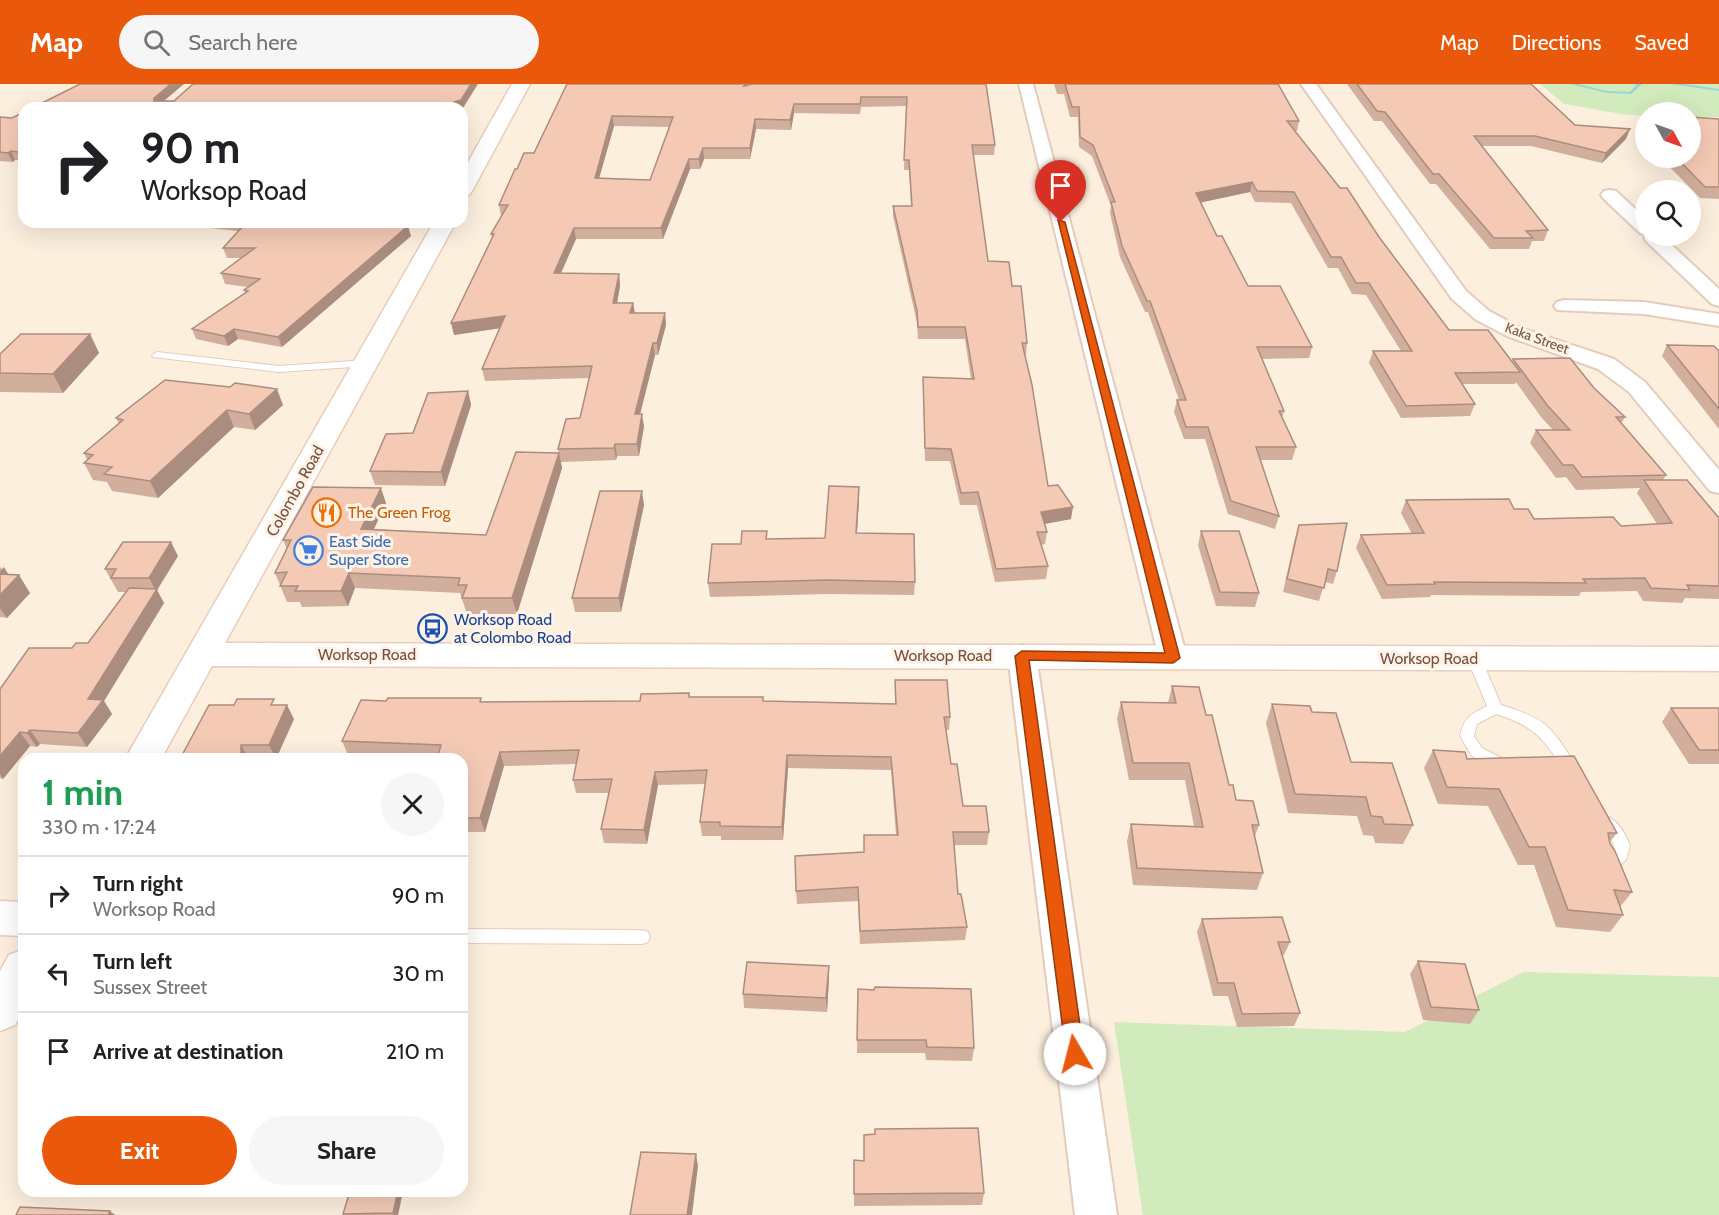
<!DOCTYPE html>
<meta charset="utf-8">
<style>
body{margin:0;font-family:Cabin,sans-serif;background:#f6f6f6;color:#202124;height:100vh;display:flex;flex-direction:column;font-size:22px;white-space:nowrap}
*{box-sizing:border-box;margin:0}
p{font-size:20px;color:#757577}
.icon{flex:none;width:33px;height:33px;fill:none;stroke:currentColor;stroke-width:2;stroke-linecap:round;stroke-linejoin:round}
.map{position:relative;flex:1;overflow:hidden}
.sheet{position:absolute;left:18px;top:669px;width:450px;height:444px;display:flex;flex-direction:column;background:#fff;border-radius:18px;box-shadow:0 6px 24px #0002}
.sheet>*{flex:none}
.top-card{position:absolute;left:18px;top:18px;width:450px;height:126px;border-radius:18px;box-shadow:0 6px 24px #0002;background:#fff;color:#202124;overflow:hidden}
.needle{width:39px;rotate:130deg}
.buttons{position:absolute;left:1635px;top:18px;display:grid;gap:12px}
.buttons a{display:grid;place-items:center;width:66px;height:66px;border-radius:50%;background:#fff;box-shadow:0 6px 24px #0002;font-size:30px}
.pin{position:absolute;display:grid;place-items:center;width:51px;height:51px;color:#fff;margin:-62px -26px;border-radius:50% 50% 50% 0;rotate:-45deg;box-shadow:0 0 6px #0007}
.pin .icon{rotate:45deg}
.me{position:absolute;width:66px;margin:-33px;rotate:352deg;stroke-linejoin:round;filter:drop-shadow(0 0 4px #0008)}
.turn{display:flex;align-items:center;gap:21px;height:126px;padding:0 24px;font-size:27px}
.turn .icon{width:78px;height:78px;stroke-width:2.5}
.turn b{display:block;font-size:42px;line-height:51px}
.round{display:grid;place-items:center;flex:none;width:63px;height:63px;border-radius:32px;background:#f6f6f6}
.overview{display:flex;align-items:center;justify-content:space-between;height:102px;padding:0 24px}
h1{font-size:36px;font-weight:800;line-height:45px;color:#1e9e55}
.action{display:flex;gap:12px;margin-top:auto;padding:12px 24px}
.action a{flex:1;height:69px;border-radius:36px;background:#ea580c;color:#fff;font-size:24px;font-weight:800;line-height:69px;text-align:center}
.action a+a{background:#f6f6f6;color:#202124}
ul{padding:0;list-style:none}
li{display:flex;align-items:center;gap:18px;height:78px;padding:0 24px;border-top:2px solid #e0e0e0}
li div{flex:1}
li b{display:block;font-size:22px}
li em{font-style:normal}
header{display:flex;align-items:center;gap:36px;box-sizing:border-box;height:84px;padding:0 30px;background:#ea580c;color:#fff}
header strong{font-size:28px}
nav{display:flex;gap:33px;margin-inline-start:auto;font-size:21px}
.search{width:420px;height:54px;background:#f6f6f6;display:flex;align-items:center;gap:15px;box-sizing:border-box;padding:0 21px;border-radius:33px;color:#757577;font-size:22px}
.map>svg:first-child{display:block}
</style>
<header>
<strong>Map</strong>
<div class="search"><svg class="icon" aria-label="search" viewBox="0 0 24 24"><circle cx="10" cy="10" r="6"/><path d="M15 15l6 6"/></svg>Search here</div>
<nav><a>Map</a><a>Directions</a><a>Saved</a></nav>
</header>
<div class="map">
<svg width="1719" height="1131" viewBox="0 0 1719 1131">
<rect width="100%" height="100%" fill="#fdefde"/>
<!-- green -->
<g fill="#d2ebbd">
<path d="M1540 0H1719V33H1691L1690 28H1646L1645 32 1621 30 1564 20Z"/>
<path d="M1523 888 1719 893V1131H1143L1114 938 1405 948Z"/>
</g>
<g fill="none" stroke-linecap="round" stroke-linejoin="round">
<!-- stream -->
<g fill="#98d4da" fill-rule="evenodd">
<path d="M1570 0H1578L1607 7 1630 8 1637 0H1642L1631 10 1607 9Z"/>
<path d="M1671 0H1684L1719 5V7Z"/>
</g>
<defs>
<g id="lane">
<path d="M157 268 279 282 367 276 372 279 367 282 279 288 153 273 152 271Z"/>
<path d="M1474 569 1481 574 1501 621C1548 635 1551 643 1577 683L1579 687 1577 691H1567C1544 656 1538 643 1496 630L1477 640 1474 652 1482 664 1507 677 1509 681 1507 685H1497L1472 672 1460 652C1465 632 1469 632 1487 622L1467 574Z"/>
<path d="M1606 732C1618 736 1626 751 1630 762L1626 776 1616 784 1602 782 1600 777 1602 772 1612 770 1615 767 1613 759 1598 738 1601 734Z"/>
<path d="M462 845 642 846 648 848 650 853 648 858 642 860 462 859Z"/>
</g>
<g id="street">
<path d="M1019 0H1033L1187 574 1183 581 1173 584 1163 581 1159 574Z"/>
<path d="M1301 0H1316L1466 207 1489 227 1521 244 1614 275 1645 298 1719 386V409L1710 407 1629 308 1598 285 1507 252 1475 235 1452 215Z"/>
<path d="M1610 106 1616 107 1646 135V152H1662L1719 205V222L1712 220 1645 156 1644 150 1640 149 1604 115 1601 111 1604 107Z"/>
<path d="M1564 216 1644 218 1719 230V242L1644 230 1557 226 1554 222 1557 218Z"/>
<path d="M1022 561 1032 564 1036 571 1117 1131H1075L1008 571 1012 564Z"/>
</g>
<g id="secondary">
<path d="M512 0H530L472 107 469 111 462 113V89Z"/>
<path d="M434 138H456L225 559 1719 563V587L212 582 161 675H125Z"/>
<path d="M0 817 24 818V852L0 851Z"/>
<path d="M24 865V925L15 941 0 947V887L9 871Z"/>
</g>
</defs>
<!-- lane casing -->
<use href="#lane" stroke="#e3ccbd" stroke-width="2"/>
<!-- street casing -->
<use href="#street" stroke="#e3ccbd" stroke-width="4"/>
<!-- secondary casing -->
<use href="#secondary" stroke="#e9cdba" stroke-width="3"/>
<!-- lane -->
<use href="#lane" fill="#fff" fill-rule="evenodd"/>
<!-- street -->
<use href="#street" fill="#fff" fill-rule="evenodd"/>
<!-- secondary -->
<use href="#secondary" fill="#fff" fill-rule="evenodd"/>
</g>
<!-- wall -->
<g fill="#d2ae9c" fill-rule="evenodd">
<path d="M567 0H986L995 61 994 71H973L988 177 1012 202 1027 259 1026 271H1025L1048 402 1071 435 1044 440 1047 448 1045 460 1041 461 1048 482 1046 495 995 498 977 421H960L950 377H925L923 293 971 295 965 255H918L917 239 893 132V122H911L909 86H904L906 22 861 23 860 30 794 29 791 46 756 45 750 75H704L700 85H690L663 155H576L561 189 619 190 620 202 617 219H633L635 229H665L666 241 658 271H655L640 330 644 342 639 372H617L616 376 561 378 562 384 517 530H467L460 509 355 504 348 522 302 523 300 518H287L275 489 287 465 283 456 386 419 374 445 486 451 559 369 558 365 580 334 590 294 485 297 482 285 500 244 454 251 492 154 491 150 502 132H501L499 121 517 85 534 69ZM614 42 670 43 650 96 599 94Z"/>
<path d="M1054 0H1278L1299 37 1297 47H1295L1379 153 1449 246 1512 277 1513 275 1594 304 1625 333 1621 340 1666 391 1663 396 1719 434V515L1685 514 1682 519 1643 517 1637 507 1581 508 1579 512 1431 511 1430 513 1382 515 1356 464 1361 451 1412 450 1401 429 1406 416 1514 425 1534 435 1621 442 1657 440 1637 409 1640 404 1576 406 1566 393 1556 394 1530 359 1536 346H1553L1541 333 1516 298 1515 300H1462L1475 320 1470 332 1401 334 1369 279 1373 267H1401L1366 211 1352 210 1338 184H1328L1291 119 1255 118 1250 108 1201 118 1217 152 1248 202 1312 263 1309 274 1262 275 1284 327 1282 334 1296 363 1292 376H1261L1279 432 1275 445 1228 430 1205 355H1184L1174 328 1177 316H1179L1148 228H1145L1120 173 1110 129 1111 122 1092 72 1079 63 1078 33H1070L1064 10H1057Z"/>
<path d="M1347 0H1531L1575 41 1626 55 1602 79 1531 62H1482L1548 146 1544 157H1532L1529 165H1490L1436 100H1430L1382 37H1374Z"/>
<path d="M24 28V77L15 76 13 78 0 77V33L12 34Z"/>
<path d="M1644 30H1646V54L1638 44Z"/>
<path d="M1719 35V115L1700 114 1661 74H1690Z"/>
<path d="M152 138H393L391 141 411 152 282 263 238 255 228 262 196 255 192 245 245 209 244 206 248 203 225 200 221 189 242 174H227L223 164 239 148 238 147Z"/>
<path d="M90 250 99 269 63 309 0 308V270Z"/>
<path d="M1667 261 1719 267V345L1662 272Z"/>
<path d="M468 307 471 321 445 402 375 401 370 387 413 349Z"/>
<path d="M283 321 255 346 234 343 158 414 112 407 107 398 93 396 84 379 87 376 84 369 119 340 116 334Z"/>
<path d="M859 416 857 449 915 498 914 511 828 510 710 513 708 499 741 460 767 455 825 454Z"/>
<path d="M644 421 621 528H575L572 514Z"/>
<path d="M1299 441 1337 487 1333 500 1325 498 1319 517 1283 508 1295 454Z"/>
<path d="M1201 447 1259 509 1255 523 1216 522 1198 461Z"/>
<path d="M178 472 157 506 164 519 104 617 112 630 87 663 40 660 37 663 30 662 3 695 0 694V605L72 564 88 559 126 508H118L105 485Z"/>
<path d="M0 483 30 509 7 534 0 533Z"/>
<path d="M895 596 950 633 949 646H946L951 680 963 722 989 748 987 761H954L958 810 967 843 965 856 860 860 858 817 797 820 796 807 896 751 891 686 788 684 783 756H721V752H702L700 738 705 700 658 701 647 760 604 759 601 745 609 709H576L573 696 576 680 504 682 485 748H462V675L348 671 342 657 482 618 640 617 689 609 690 613 764 617 895 620Z"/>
<path d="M1172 602 1206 631 1229 701 1236 716 1259 741 1255 752 1263 789 1257 806 1133 801 1127 757 1131 740 1194 742 1185 696H1129L1117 635 1121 618 1168 619Z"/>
<path d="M1272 620 1312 628 1351 678 1413 741 1403 760 1375 759 1373 752 1363 751 1357 732 1288 729 1266 639Z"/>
<path d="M276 621 294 635 276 675H180Z"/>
<path d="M1671 624H1719V680H1689L1662 638Z"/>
<path d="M1433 666 1467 675 1617 749 1610 758 1632 808 1620 823 1623 831 1610 848 1556 843 1534 781H1518L1488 722 1438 720 1424 684Z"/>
<path d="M1202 835 1290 858 1284 871H1282L1300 929 1294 942 1237 943 1228 912H1213L1197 848Z"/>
<path d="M1418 877 1479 926 1470 940 1423 936 1410 890Z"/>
<path d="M829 882V895L827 928 744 924 743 910Z"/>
<path d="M858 905 974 964 972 977 926 976 925 969H857Z"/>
<path d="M854 1076 984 1109 982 1121 854 1122Z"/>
<path d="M350 1107H403L398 1131H344L343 1130Z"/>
</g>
<!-- shaded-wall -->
<g fill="#ab8d7f">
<path d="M171 0H184L158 22 154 17V14Z"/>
<path d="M471 0H478L463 24H446Z"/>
<path d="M794 20V29L791 46 790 36Z"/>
<path d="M612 32 614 42 596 105 595 94Z"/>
<path d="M755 35 756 45 750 75V64Z"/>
<path d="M1630 45 1626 55 1602 79 1606 69Z"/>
<path d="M703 64 704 75 700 85 699 75Z"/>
<path d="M11 67 15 76 13 78 8 69Z"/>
<path d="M689 75 690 85 663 155 661 144Z"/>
<path d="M1252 98 1250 108 1194 120 1196 109Z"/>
<path d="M384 138H393L385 150 383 140Z"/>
<path d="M408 142 411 152 282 263 278 253Z"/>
<path d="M574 144 576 155 556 200 554 189Z"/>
<path d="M619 190 620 202 615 230 613 219Z"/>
<path d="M633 219 635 230 630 229Z"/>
<path d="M665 229 666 241 658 271 657 259Z"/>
<path d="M505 232 508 243 454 251 451 239Z"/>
<path d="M234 245 238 255 228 262 224 252Z"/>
<path d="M90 250 99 269 63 309 53 290Z"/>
<path d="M653 259 655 271 637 342 635 330Z"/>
<path d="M277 305 283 321 255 346 249 330Z"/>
<path d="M468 307 471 321 445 402 441 388Z"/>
<path d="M227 326 234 343 158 414 150 397Z"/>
<path d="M642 330 644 342 639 372 637 360Z"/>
<path d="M615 360 617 372 616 376 614 364Z"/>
<path d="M559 369 562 384 517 530 512 514Z"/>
<path d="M859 403V416L856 462V449Z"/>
<path d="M381 404 386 419 367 460 361 445Z"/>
<path d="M642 407 644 421 621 528 619 514Z"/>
<path d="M1073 423 1071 435 1039 441 1041 428Z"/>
<path d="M171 458 178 472 157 506 164 519 104 617 112 630 87 663 78 649 88 615 156 507 149 494Z"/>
<path d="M4 483 13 498 19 491 30 509 7 534 0 524V488Z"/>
<path d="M349 489 355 504 348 522 341 507Z"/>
<path d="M287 621 294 635 276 675 269 661Z"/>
<path d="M30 646 40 660 37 663 27 649Z"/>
<path d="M20 648 30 662 3 695 0 690V672Z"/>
<path d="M241 661 249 675H241Z"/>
<path d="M500 668 504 682 485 748 480 734Z"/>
<path d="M787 671 788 684 783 756 782 743Z"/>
<path d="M655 688 658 701 647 760 644 746Z"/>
<path d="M829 882V895L827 928 826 914Z"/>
<path d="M696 1070 698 1082 692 1131H687Z"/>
<path d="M398 1107H403L398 1131H394L393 1129Z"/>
<path d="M110 1127 115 1131H108Z"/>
</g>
<!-- building -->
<g fill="#f4cab5" stroke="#ab8d7f" stroke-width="1.5" fill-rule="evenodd">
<path d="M80 0H171L154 14V17H174L193 0H471L461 16 454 18 446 24H32Z"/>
<path d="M567 0H746L744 2 752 0H986L995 61H972L988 177 1009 178 1012 202H1021L1027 259H1022L1032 301 1048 402 1058 401 1073 423 1041 428 1047 448H1037L1048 482 996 485 978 408 961 409 951 365 925 364 923 293 974 295 965 243H918L917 227 893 122H912L909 76H904L907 13H861L860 20H794L790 36 755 35 750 64H703L699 75H689L661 144H574L554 189 619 190 613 219H633L630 229H665L657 259H653L635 330H642L637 360H615L614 364 558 365 566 335 580 334 592 282 482 285 505 232 451 239 494 150H491L508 121H499L515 85H517L524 69H534ZM612 32 673 33 650 96 595 94Z"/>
<path d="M1065 0H1278L1299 37H1287L1340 104H1347L1379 153 1449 246H1488L1520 288 1455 289 1475 320 1406 322 1373 267H1412L1369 199H1356L1341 173H1331L1294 108 1257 107 1252 98 1196 109 1217 152H1222L1248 202H1280L1312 263H1257L1284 327H1279L1296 363H1256L1279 432 1231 417 1208 343H1186L1177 316H1186L1150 217H1147L1122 162 1111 118H1115L1093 61 1080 53 1079 23H1072Z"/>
<path d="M1357 0H1531L1575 41 1630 45 1606 69 1535 52H1474L1548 146 1526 147 1533 154H1494L1439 90H1433L1385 28 1377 27Z"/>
<path d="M24 28V69L11 67 8 69 0 68V33L12 34Z"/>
<path d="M1690 33 1719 35V103H1705L1677 74H1690Z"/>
<path d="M241 138H384L383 140 408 142 278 253 234 245 224 252 192 245 248 207 244 206 260 195 221 189 255 164H223L243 142H236Z"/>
<path d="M21 250H90L53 290 0 289V270Z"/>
<path d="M1667 261 1714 262 1719 267V325Z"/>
<path d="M1570 274 1594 304 1625 333H1616L1666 391 1582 393 1573 381H1563L1536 346H1570L1547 321 1513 275Z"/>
<path d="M165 296 230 303 235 299 277 305 249 330 227 326 150 397 104 390 112 383 84 379 93 371 84 369 123 336 116 334Z"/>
<path d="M468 307 441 388 370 387 386 350 413 349 428 309Z"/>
<path d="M516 368 559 369 512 514H462L467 501H458L460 494 349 489 341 507H295L298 502H280L287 488 275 489 291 456H283L313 403 381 404 361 445 486 451Z"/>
<path d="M1644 396H1687L1719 434V502L1687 501 1690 506 1651 504 1645 494 1583 495 1586 499 1434 498 1435 500 1387 501 1361 451 1424 449 1406 416 1509 415 1514 425H1528L1534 435 1613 433 1621 442 1672 439Z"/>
<path d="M829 402 859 403 856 449 914 450 915 498 828 496 708 499 712 460H741L742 447H767L766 455 825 454Z"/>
<path d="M600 407H642L619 514H572Z"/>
<path d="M1347 439 1337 487 1328 485 1324 504 1287 495 1299 441Z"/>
<path d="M1201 447H1239L1259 509 1220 508Z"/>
<path d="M123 458H171L149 494H111L116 485H105Z"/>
<path d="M0 490 19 491 0 511Z"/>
<path d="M129 504 157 505 88 615 103 616 78 649 30 646 27 649 20 648 0 672V605L29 564H72L76 559H88Z"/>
<path d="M895 596H947L950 633H944L951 680H957L963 722H986L989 748H953L958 810H961L967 843 860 847 858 803 796 807 795 772 864 768V751H898L891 673 787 671 782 743 720 742V738H700L707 686 655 688 644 746 601 745 612 695 573 696 579 666 500 668 480 734H462V675H437L441 661 342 657 361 616 386 617 388 614H481L480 618 640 617 641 610 689 609V613H763V617L896 620Z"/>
<path d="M1172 602 1199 603 1206 631H1212L1229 701H1233L1236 716 1253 717 1259 741H1252L1263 789 1137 784 1131 740 1203 743 1189 679H1133L1121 618 1176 619Z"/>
<path d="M237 615H274L271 621H287L269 661H241V675H180L209 621H234Z"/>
<path d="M1272 620 1310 622 1312 628 1336 629 1351 678 1392 679 1413 741 1384 740 1382 733 1371 732 1366 713 1295 710Z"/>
<path d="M1671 624H1719V666H1699Z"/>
<path d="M1433 666 1465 668 1467 675 1574 672 1617 749H1608L1610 760 1615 767 1632 808 1614 806 1623 831 1568 826 1545 763H1529L1499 705 1447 703Z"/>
<path d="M1282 833 1290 858H1278L1300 929 1242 930 1234 899H1218L1202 835Z"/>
<path d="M1418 877 1465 880 1479 926 1431 923Z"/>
<path d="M747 878 829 882 826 914 743 910Z"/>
<path d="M875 903 971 905 974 964 927 963 926 956H857L858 905 874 906Z"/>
<path d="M978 1044 984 1109 854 1110V1076L864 1077V1051L875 1050V1045Z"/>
<path d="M641 1068 696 1070 687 1131H630Z"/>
<path d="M350 1107H398L393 1129 343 1130Z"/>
<path d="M20 1123 110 1127 108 1131H16Z"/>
</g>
<!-- route -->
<path fill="#ea580c" stroke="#983908" stroke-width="1.5" d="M1058 136 1065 138 1180 574 1173 579 1029 576 1084 970 1082 976 1075 978 1069 976 1066 970 1015 572 1022 567 1165 569Z"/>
<!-- icons -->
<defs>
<symbol id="restaurant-ring" viewBox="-11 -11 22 22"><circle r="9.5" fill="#fff3e6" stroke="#e8710a" stroke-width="1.5"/><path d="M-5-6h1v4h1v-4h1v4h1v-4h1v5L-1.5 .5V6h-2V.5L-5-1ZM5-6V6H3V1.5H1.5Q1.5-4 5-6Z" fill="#e8710a"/></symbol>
<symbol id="supermarket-ring" viewBox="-11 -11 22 22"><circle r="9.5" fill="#fff3e6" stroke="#3f7fe0" stroke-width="1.5"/><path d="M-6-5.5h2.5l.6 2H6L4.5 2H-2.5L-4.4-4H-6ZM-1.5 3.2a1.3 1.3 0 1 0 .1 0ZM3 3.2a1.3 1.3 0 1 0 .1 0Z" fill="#3f7fe0"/></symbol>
<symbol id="bus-ring" viewBox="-11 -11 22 22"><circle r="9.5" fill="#fff3e6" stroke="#1a4fb4" stroke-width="1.5"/><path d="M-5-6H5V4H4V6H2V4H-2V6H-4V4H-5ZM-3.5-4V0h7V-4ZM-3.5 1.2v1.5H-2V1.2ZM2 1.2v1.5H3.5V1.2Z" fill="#1a4fb4"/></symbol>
</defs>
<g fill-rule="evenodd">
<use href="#restaurant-ring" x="310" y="412" width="33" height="33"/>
<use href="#supermarket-ring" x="292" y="450" width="33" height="33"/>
<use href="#bus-ring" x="416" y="528" width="33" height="33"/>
</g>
<g text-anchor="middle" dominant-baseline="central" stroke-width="6" stroke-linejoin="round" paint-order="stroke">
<!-- far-street labels -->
<g font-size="14" fill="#745345" stroke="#fff3e6">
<text transform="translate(1537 254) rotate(20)">Kaka Street</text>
</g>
<!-- street labels -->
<g font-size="16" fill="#745345" stroke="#fff3e6">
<text transform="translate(295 407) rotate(-61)">Colombo Road</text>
<text x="367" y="570">Worksop Road</text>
<text x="943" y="571">Worksop Road</text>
<text x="1429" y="574">Worksop Road</text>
</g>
<!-- food labels -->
<g font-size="16" fill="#c56008" stroke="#fff3e6" text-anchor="start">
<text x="348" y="428">The Green Frog</text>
</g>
<!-- shop labels -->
<g font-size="16" fill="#366cbe" stroke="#fff3e6" text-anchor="start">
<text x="329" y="457">East Side<tspan x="329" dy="18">Super Store</tspan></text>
</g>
<!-- transit labels -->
<g font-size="16" fill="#164399" stroke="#fff3e6" text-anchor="start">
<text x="454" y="535">Worksop Road<tspan x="454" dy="18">at Colombo Road</tspan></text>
</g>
</g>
</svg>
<div class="buttons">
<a><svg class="needle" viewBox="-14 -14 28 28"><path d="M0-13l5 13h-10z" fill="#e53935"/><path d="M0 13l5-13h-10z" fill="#757577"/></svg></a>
<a><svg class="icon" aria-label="search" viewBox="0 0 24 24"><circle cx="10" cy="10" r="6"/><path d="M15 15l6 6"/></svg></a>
</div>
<div class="pin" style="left:1061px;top:138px;background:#d93025"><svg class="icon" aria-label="arrive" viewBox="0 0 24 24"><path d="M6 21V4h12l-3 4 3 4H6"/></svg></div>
<svg class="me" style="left:1075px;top:970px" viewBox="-20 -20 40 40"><circle r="19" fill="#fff"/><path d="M0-13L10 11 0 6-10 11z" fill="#ea580c"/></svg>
<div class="top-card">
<div class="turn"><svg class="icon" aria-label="right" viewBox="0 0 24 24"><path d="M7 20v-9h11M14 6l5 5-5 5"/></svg><div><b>90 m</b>Worksop Road</div></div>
</div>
<section class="sheet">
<div class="overview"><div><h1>1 min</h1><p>330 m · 17:24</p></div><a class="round"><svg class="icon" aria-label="close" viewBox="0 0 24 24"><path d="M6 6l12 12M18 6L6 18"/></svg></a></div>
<ul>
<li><svg class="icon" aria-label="right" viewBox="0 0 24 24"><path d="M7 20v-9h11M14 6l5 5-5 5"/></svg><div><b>Turn right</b><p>Worksop Road</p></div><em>90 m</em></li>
<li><svg class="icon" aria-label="left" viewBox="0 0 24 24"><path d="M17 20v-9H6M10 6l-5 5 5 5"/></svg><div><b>Turn left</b><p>Sussex Street</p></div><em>30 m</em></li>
<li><svg class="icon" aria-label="arrive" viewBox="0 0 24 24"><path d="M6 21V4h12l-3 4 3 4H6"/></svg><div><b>Arrive at destination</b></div><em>210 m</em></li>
</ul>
<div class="action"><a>Exit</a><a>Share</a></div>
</section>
</div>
